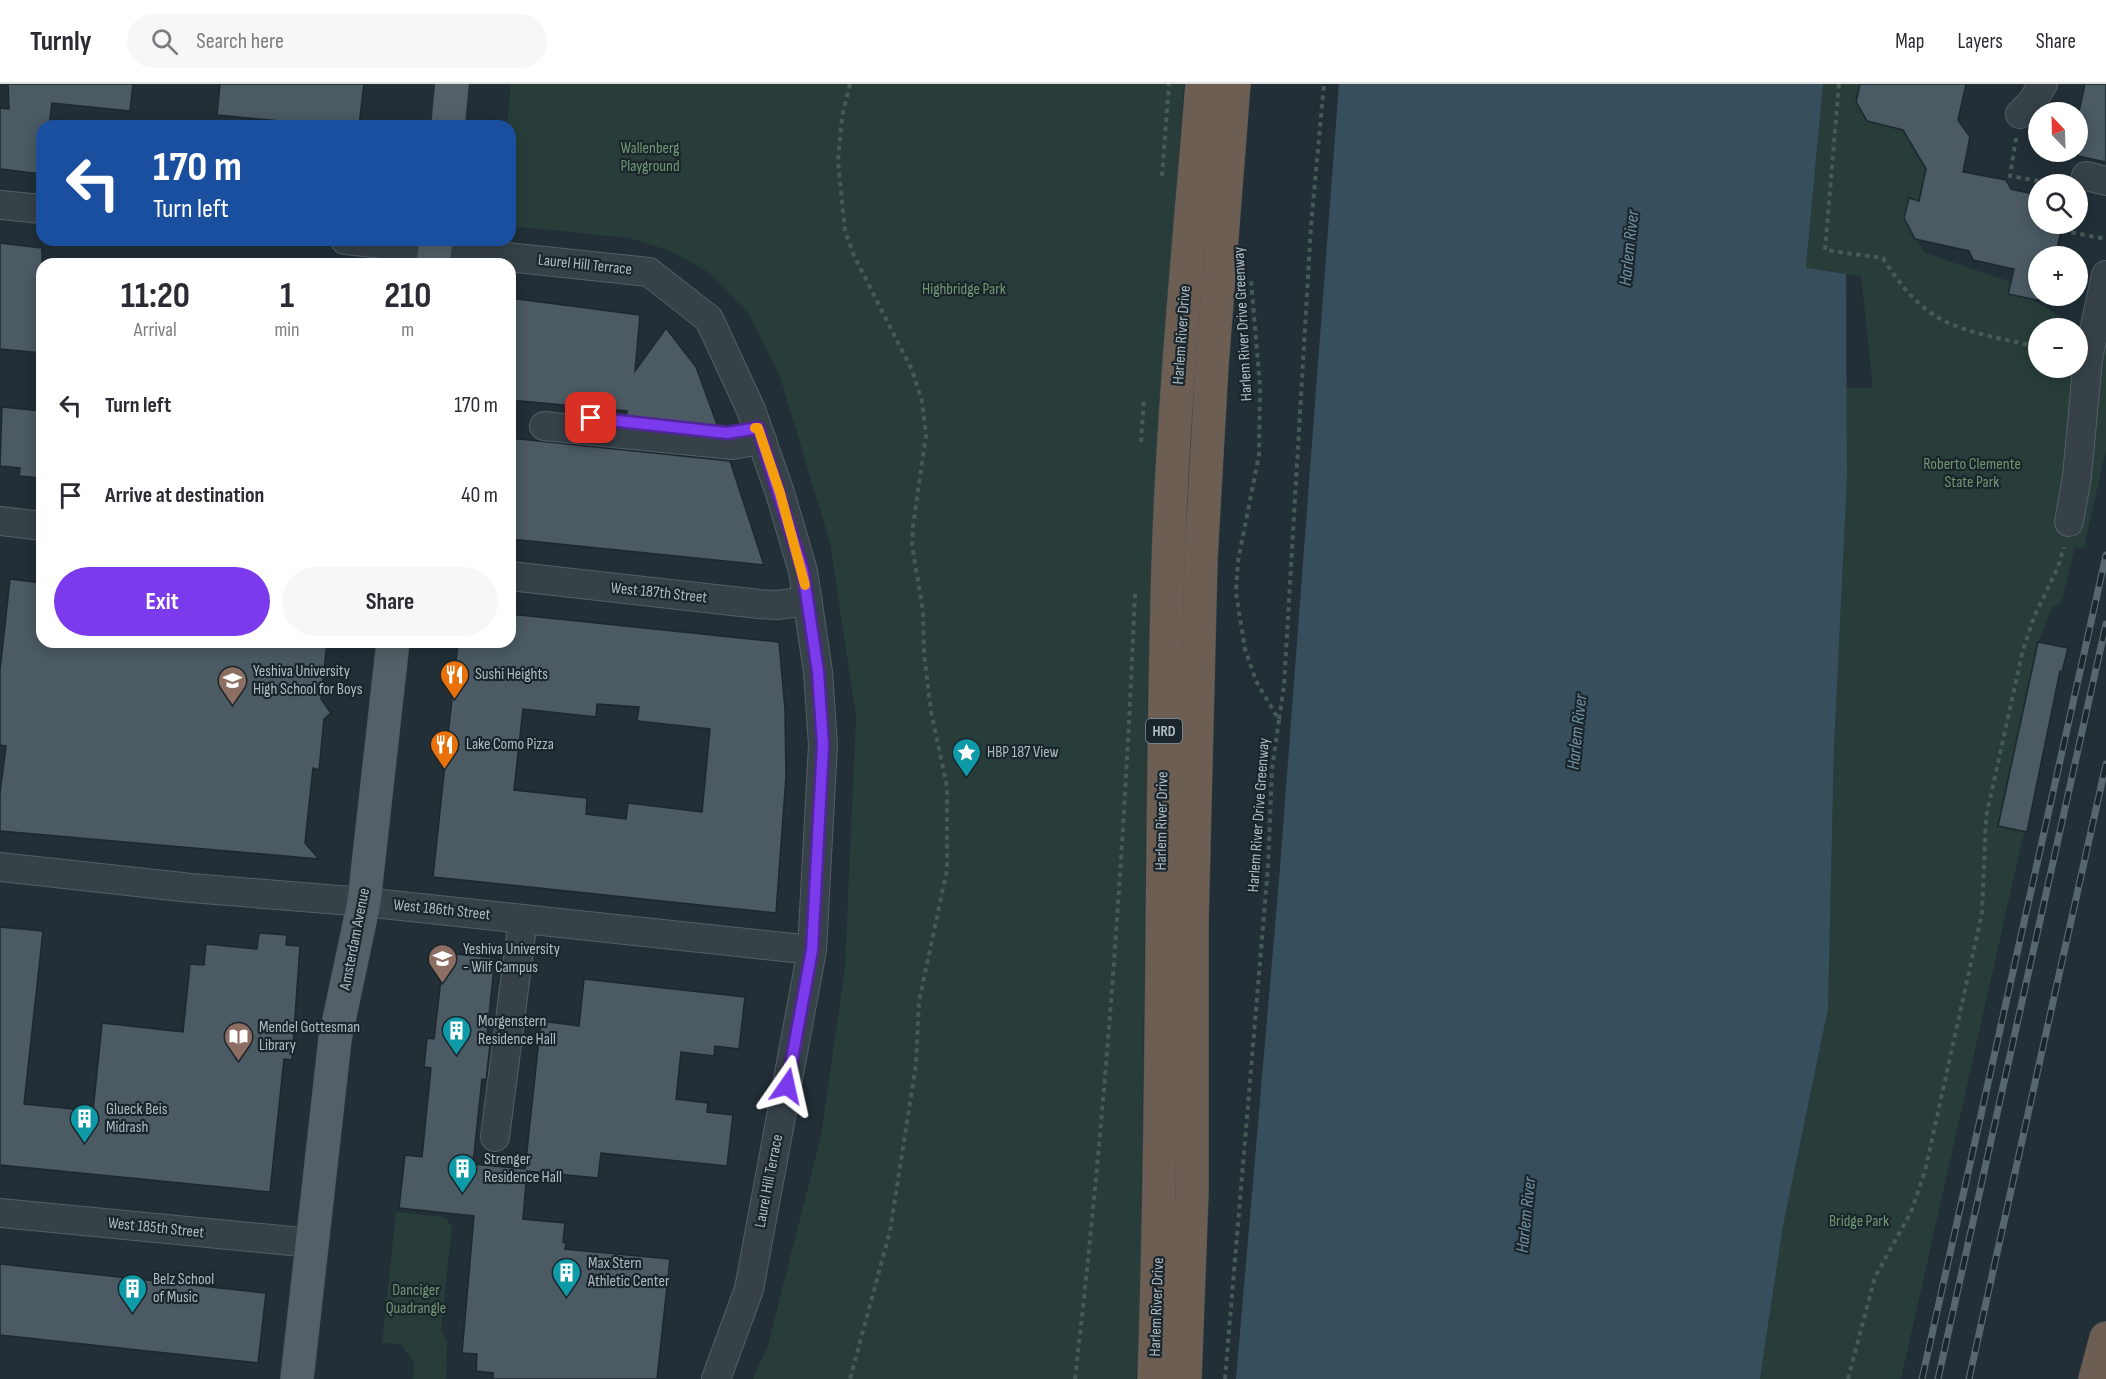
<!DOCTYPE html>
<meta charset="utf-8">
<style>
body{margin:0;font-family:"Sofia Sans Condensed",sans-serif;background:#f7f7f7;color:#2b2b33;height:100vh;display:flex;flex-direction:column;font-size:22px;white-space:nowrap}
*{box-sizing:border-box;margin:0}
p{font-size:20px;color:#7c7c81}
.icon{flex:none;width:33px;height:33px;fill:none;stroke:currentColor;stroke-width:2;stroke-linecap:round;stroke-linejoin:round}
.map{position:relative;flex:1;overflow:hidden}
.details{position:absolute;left:36px;top:174px;width:480px;height:390px;display:flex;flex-direction:column;background:#fff;border-radius:18px;box-shadow:0 3px 15px #0003}
.details>*{flex:none}
.banner{position:absolute;left:36px;top:36px;width:480px;height:126px;border-radius:18px;box-shadow:0 3px 15px #0003;background:#1a4fa0;color:#fff;overflow:hidden}
.needle{width:39px;rotate:337deg}
.fabs{position:absolute;left:2028px;top:18px;display:grid;gap:12px}
.fabs a{display:grid;place-items:center;width:60px;height:60px;border-radius:50%;background:#fff;box-shadow:0 3px 15px #0003;font-size:30px}
.pin{position:absolute;display:grid;place-items:center;width:51px;height:51px;color:#fff;margin:-26px;border-radius:12px;box-shadow:0 3px 9px #0006}
.me{position:absolute;width:66px;margin:-33px;rotate:11deg;stroke-linejoin:round;filter:drop-shadow(0 0 4px #0008)}
.turn{display:flex;align-items:center;gap:21px;height:126px;padding:0 18px;font-size:27px}
.turn .icon{width:78px;height:78px;stroke-width:2.5}
.turn b{display:block;font-size:42px;line-height:51px}
.eta{display:flex;justify-content:space-evenly;align-items:center;height:102px;text-align:center}
.eta b{font-size:36px;font-weight:700;line-height:42px}
.action{display:flex;gap:12px;margin-top:auto;padding:12px 18px}
.action a{flex:1;height:69px;border-radius:36px;background:#7c3aed;color:#fff;font-size:24px;font-weight:700;line-height:69px;text-align:center}
.action a+a{background:#f7f7f7;color:#2b2b33}
ul{padding:0;list-style:none}
li{display:flex;align-items:center;gap:18px;height:90px;padding:0 18px}
li div{flex:1}
li b{display:block;font-size:22px}
li em{font-style:normal}
header{display:flex;align-items:center;gap:36px;box-sizing:border-box;height:84px;padding:0 30px;background:#fff;border-bottom:2px solid #e1e1e2}
header strong{font-size:28px}
nav{display:flex;gap:33px;margin-inline-start:auto;font-size:21px}
.search{width:420px;height:54px;background:#f7f7f7;display:flex;align-items:center;gap:15px;box-sizing:border-box;padding:0 21px;border-radius:33px;color:#7c7c81;font-size:22px}
.map>svg:first-child{display:block}
</style>
<header>
<strong>Turnly</strong>
<div class="search"><svg class="icon" aria-label="search" viewBox="0 0 24 24"><circle cx="10" cy="10" r="6"/><path d="M15 15l6 6"/></svg>Search here</div>
<nav><a>Map</a><a>Layers</a><a>Share</a></nav>
</header>
<div class="map">
<svg width="2106" height="1295" viewBox="0 0 2106 1295">
<rect width="100%" height="100%" fill="#222f37"/>
<!-- green -->
<g fill="#283d3a">
<path d="M511 0H1184L1155 400 1147 640 1140 1246 1136 1295H753L768 1261 821 1052 845 884 856 632 830 459 780 292 749 230 710 189 673 168 630 154 510 142V42H507Z"/>
<path d="M1823 0H1860L1856 18 1867 37 1917 50 1913 64 1926 85 1919 117 1909 115 1904 134 1925 169 2011 198 2008 210 2030 214 2063 234 2060 244H2038V284H2078V261L2106 267V365L2084 464 2075 463 2061 519 2052 523 2038 558 1998 742 2024 748 1901 1295H1760L1783 1142 1828 925 1834 665 1847 394 1846 304H1873L1861 192 1806 185Z"/>
<path d="M396 1128 444 1133 452 1142 441 1246 447 1257 446 1295H413L415 1279 400 1260 382 1259Z"/>
</g>
<!-- water -->
<path fill="#374e5d" d="M1339 0H1823L1806 184 1846 190 1847 394 1834 665 1828 925 1783 1142 1760 1295H1236L1280 784Z"/>
<!-- building -->
<g fill="#4b5a63" stroke="#1d282e" stroke-width="1.5" fill-rule="evenodd">
<path d="M8 0H133L130 27 52 19 49 42H42V90L0 85V24L9 25Z"/>
<path d="M220 0H364L359 42H288L289 38 217 31Z"/>
<path d="M1860 0H1966L1958 36 1970 53 1963 88 2006 96 2011 105 2038 111V140H2063L2055 172H2038V212H2047L2046 218 2008 210 2014 185 1973 176 1969 167 1915 155 1904 134 1909 114 1919 117 1926 85 1903 46 1867 37 1856 18Z"/>
<path d="M2085 0H2106V78L2078 72V32Z"/>
<path d="M0 159 42 164V269L0 265Z"/>
<path d="M510 214 640 231 635 287 666 244 696 283 718 343 626 334 627 327 510 316Z"/>
<path d="M2 323 42 327V394L19 392 20 384 0 382Z"/>
<path d="M510 354 730 377 764 481 510 455Z"/>
<path d="M10 495 42 499V558H327L321 615 331 629 324 635 319 686 313 684 305 759 319 775 0 747V709L6 662 0 661V586Z"/>
<path d="M510 530 779 558 785 625 786 693 776 829 433 793 458 558H510ZM597 620 639 623 637 637 710 645 702 728 628 719 626 735 586 730 587 714 514 706 523 625 596 633Z"/>
<path d="M2038 558 2068 564 2062 588 2060 587 2027 748 1998 742Z"/>
<path d="M0 843 43 847 24 1020 93 1027 102 939 183 948 190 880 204 881 206 860 257 865 259 849 287 851 286 861 300 862 292 976 284 975 270 1108 0 1081Z"/>
<path d="M444 869 495 874 486 960 490 961 486 996 482 995 473 1080 525 1085 541 937 579 942 584 895 745 913 739 965 715 962 714 972 681 968 676 1015 708 1019 707 1028 733 1031 727 1082 601 1069 598 1094 527 1087 523 1135 565 1139 563 1158 566 1159 565 1165 670 1175 657 1295H493V1289L476 1287 477 1270 462 1269 474 1132 399 1124 405 1071 422 1073 431 984 424 983 427 954 434 955Z"/>
<path d="M0 1180 266 1209 258 1279 0 1251Z"/>
</g>
<g fill="none" stroke-linecap="round" stroke-linejoin="round">
<defs>
<g id="minor">
<path d="M2020 30 2032 18 2043 0"/>
<path d="M2086 92 2106 97"/>
<path d="M0 121 42 125"/>
<path d="M345 156 649 188 709 235 751 326 780 409 803 487 818 588 823 661 812 866 749 1205 716 1295"/>
<path d="M544 342 732 361 762 356"/>
<path d="M0 437 42 442"/>
<path d="M2069 438 2077 392 2088 275 2106 191"/>
<path d="M510 492 759 520 777 521 808 517"/>
<path d="M0 783 191 804 364 818 812 866"/>
<path d="M495 1053 523 835"/>
<path d="M0 1129 312 1159"/>
</g>
<g id="major">
<path d="M448 42 452 0"/>
<path d="M433 180 436 156"/>
<path d="M297 1295 335 955 364 818 393 558"/>
</g>
<g id="highway">
<path d="M1154 1295C1164 1024 1160 752 1168 481 1173 320 1189 160 1202 0"/>
<path d="M1185 1295 1192 1109V840L1201 475 1212 281 1234 0"/>
<path d="M2095 1295 2106 1254"/>
</g>
</defs>
<!-- minor casing -->
<use href="#minor" stroke="#535f65" stroke-width="30"/>
<!-- major casing -->
<use href="#major" stroke="#3f4a51" stroke-width="34"/>
<!-- highway casing -->
<use href="#highway" stroke="#404c52" stroke-width="34"/>
<!-- path -->
<g stroke="#465a57" stroke-width="4" stroke-dasharray="4.5 4.5" stroke-linecap="butt">
<path d="M850 0 842 33 838 77 845 147 854 172 912 286 922 317 926 351 913 442 912 461 923 527 924 570 931 627 947 703V786L919 917 916 980 890 1147 850 1295"/>
<path d="M1839 0 1825 166 1883 174C1928 247 1962 245 2038 263"/>
<path d="M2016 54 2010 92 2057 100"/>
<path d="M1162 92 1169 0"/>
<path d="M2050 140 2049 144 2106 155"/>
<path d="M1141 358 1144 315"/>
<path d="M1279 635 1284 602 1311 142 1324 0"/>
<path d="M1075 1295C1105 1034 1124 772 1135 510"/>
<path d="M1225 1295 1268 783 1272 685 1279 636 1256 597 1245 565 1236 509 1238 477 1259 371 1260 302 1251 196"/>
<path d="M1848 1295 1875 1193 1911 1128 1925 1087 1982 829 1986 733 2023 566 2034 533 2058 483 2064 463"/>
</g>
<!-- minor -->
<use href="#minor" stroke="#364148" stroke-width="28"/>
<!-- major -->
<use href="#major" stroke="#546068" stroke-width="33"/>
<!-- highway -->
<use href="#highway" stroke="#6d5e53" stroke-width="33"/>
<defs>
<g id="rail">
<path d="M1922 1295 2106 471"/>
<path d="M1938 1295 2106 540"/>
<path d="M1969 1295 2106 680"/>
</g>
</defs>
<!-- rail casing -->
<use href="#rail" stroke="#58666f" stroke-width="7"/>
<!-- rail -->
<use href="#rail" stroke="#1b262c" stroke-width="4.5" stroke-dasharray="14" stroke-linecap="butt"/>
</g>
<g fill="none" stroke-linecap="round" stroke-linejoin="round">
<defs>
<path id="route" d="M591 334 727 349 758 344 803 487 818 588 823 661 812 866 787 1002"/>
</defs>
<!-- route casing -->
<use href="#route" stroke="#51269a" stroke-width="15"/>
<!-- route -->
<use href="#route" stroke="#7c3aed" stroke-width="10"/>
<!-- slow -->
<path stroke="#f59e0b" stroke-width="10" d="M755 344H758L780 409 805 501"/>
</g>
<!-- icons -->
<defs>
<symbol id="restaurant-pin" viewBox="-11 -11 22 30"><path d="M0 17L-7.5 6A9.5 9.5 0 1 1 7.5 6Z" fill="#e8710a" stroke="#1b262c"/><path d="M-5-6h1v4h1v-4h1v4h1v-4h1v5L-1.5 .5V6h-2V.5L-5-1ZM5-6V6H3V1.5H1.5Q1.5-4 5-6Z" fill="#fff"/></symbol>
<symbol id="school-pin" viewBox="-11 -11 22 30"><path d="M0 17L-7.5 6A9.5 9.5 0 1 1 7.5 6Z" fill="#8d6e63" stroke="#1b262c"/><path d="M0-5L7-2L0 1L-7-2ZM-4 1L0 2.5L4 1V4Q0 6-4 4Z" fill="#fff"/></symbol>
<symbol id="sight-pin" viewBox="-11 -11 22 30"><path d="M0 17L-7.5 6A9.5 9.5 0 1 1 7.5 6Z" fill="#0f9aa8" stroke="#1b262c"/><path d="M0-6L1.8-2.2L6-1.7L2.9 1.2L3.7 5.4L0 3.3L-3.7 5.4L-2.9 1.2L-6-1.7L-1.8-2.2Z" fill="#fff"/></symbol>
<symbol id="university-pin" viewBox="-11 -11 22 30"><path d="M0 17L-7.5 6A9.5 9.5 0 1 1 7.5 6Z" fill="#8d6e63" stroke="#1b262c"/><path d="M0-5L7-2L0 1L-7-2ZM-4 1L0 2.5L4 1V4Q0 6-4 4Z" fill="#fff"/></symbol>
<symbol id="building-pin" viewBox="-11 -11 22 30"><path d="M0 17L-7.5 6A9.5 9.5 0 1 1 7.5 6Z" fill="#0f9aa8" stroke="#1b262c"/><path d="M-4-6H4V6H1V3H-1V6H-4ZM-2.5-4.3h1.7v1.8h-1.7ZM.8-4.3h1.7v1.8H.8ZM-2.5-1h1.7V.8h-1.7ZM.8-1h1.7V.8H.8Z" fill="#fff"/></symbol>
<symbol id="library-pin" viewBox="-11 -11 22 30"><path d="M0 17L-7.5 6A9.5 9.5 0 1 1 7.5 6Z" fill="#8d6e63" stroke="#1b262c"/><path d="M-6-4Q-3-5.5-.7-3.5V5Q-3 3-6 4ZM6-4Q3-5.5 .7-3.5V5Q3 3 6 4Z" fill="#fff"/></symbol>
</defs>
<g fill-rule="evenodd">
<use href="#restaurant-pin" x="438" y="574" width="33" height="45"/>
<use href="#school-pin" x="216" y="580" width="33" height="45"/>
<use href="#restaurant-pin" x="428" y="644" width="33" height="45"/>
<use href="#sight-pin" x="950" y="652" width="33" height="45"/>
<use href="#university-pin" x="426" y="858" width="33" height="45"/>
<use href="#building-pin" x="440" y="930" width="33" height="45"/>
<use href="#library-pin" x="222" y="936" width="33" height="45"/>
<use href="#building-pin" x="68" y="1018" width="33" height="45"/>
<use href="#building-pin" x="446" y="1068" width="33" height="45"/>
<use href="#building-pin" x="550" y="1172" width="33" height="45"/>
<use href="#building-pin" x="116" y="1188" width="33" height="45"/>
</g>
<g text-anchor="middle" dominant-baseline="central" stroke-width="4.5" stroke-linejoin="round" paint-order="stroke">
<!-- shield labels -->
<rect fill="#1b262c" stroke="#838f96" stroke-width="1.5" x="1146" y="635" width="36" height="24" rx="4.5"/>
<g font-size="15" font-weight="bold" fill="#b0bcc4">
<text x="1164" y="647">HRD</text>
</g>
<!-- park labels -->
<g font-size="16" fill="#709872" stroke="#1b262c">
<text x="650" y="64">Wallenberg<tspan x="650" dy="18">Playground</tspan></text>
<text x="964" y="205">Highbridge Park</text>
<text x="1972" y="380">Roberto Clemente<tspan x="1972" dy="18">State Park</tspan></text>
<text x="1859" y="1137">Bridge Park</text>
<text x="416" y="1206">Danciger<tspan x="416" dy="18">Quadrangle</tspan></text>
</g>
<!-- street labels -->
<g font-size="16" fill="#b0bcc4" stroke="#1b262c">
<text transform="translate(585 181) rotate(6)">Laurel Hill Terrace</text>
<text transform="translate(1243 240) rotate(-93)">Harlem River Drive Greenway</text>
<text transform="translate(1182 251) rotate(-86)">Harlem River Drive</text>
<text transform="translate(659 509) rotate(6)">West 187th Street</text>
<text transform="translate(1259 731) rotate(-86)">Harlem River Drive Greenway</text>
<text transform="translate(1162 737) rotate(-89)">Harlem River Drive</text>
<text transform="translate(442 826) rotate(6)">West 186th Street</text>
<text transform="translate(355 855) rotate(-79)">Amsterdam Avenue</text>
<text transform="translate(769 1097) rotate(-79)">Laurel Hill Terrace</text>
<text transform="translate(156 1144) rotate(6)">West 185th Street</text>
<text transform="translate(1157 1223) rotate(-88)">Harlem River Drive</text>
</g>
<!-- poi labels -->
<g font-size="16" fill="#b0bcc4" stroke="#1b262c" text-anchor="start">
<text x="253" y="587">Yeshiva University<tspan x="253" dy="18">High School for Boys</tspan></text>
<text x="475" y="590">Sushi Heights</text>
<text x="466" y="660">Lake Como Pizza</text>
<text x="987" y="668">HBP 187 View</text>
<text x="463" y="865">Yeshiva University<tspan x="463" dy="18">- Wilf Campus</tspan></text>
<text x="478" y="937">Morgenstern<tspan x="478" dy="18">Residence Hall</tspan></text>
<text x="259" y="943">Mendel Gottesman<tspan x="259" dy="18">Library</tspan></text>
<text x="106" y="1025">Glueck Beis<tspan x="106" dy="18">Midrash</tspan></text>
<text x="484" y="1075">Strenger<tspan x="484" dy="18">Residence Hall</tspan></text>
<text x="588" y="1179">Max Stern<tspan x="588" dy="18">Athletic Center</tspan></text>
<text x="153" y="1195">Belz School<tspan x="153" dy="18">of Music</tspan></text>
</g>
<!-- water labels -->
<g font-size="18" font-style="italic" fill="#7293a6" stroke="#1b262c">
<text transform="translate(1629 164) rotate(-84)">Harlem River</text>
<text transform="translate(1577 648) rotate(-84)">Harlem River</text>
<text transform="translate(1526 1131) rotate(-84)">Harlem River</text>
</g>
</g>
</svg>
<div class="fabs">
<a><svg class="needle" viewBox="-14 -14 28 28"><path d="M0-13l5 13h-10z" fill="#e53935"/><path d="M0 13l5-13h-10z" fill="#7c7c81"/></svg></a>
<a><svg class="icon" aria-label="search" viewBox="0 0 24 24"><circle cx="10" cy="10" r="6"/><path d="M15 15l6 6"/></svg></a>
<a>+</a>
<a>−</a>
</div>
<div class="pin" style="left:591px;top:334px;background:#d93025"><svg class="icon" aria-label="arrive" viewBox="0 0 24 24"><path d="M6 21V4h12l-3 4 3 4H6"/></svg></div>
<svg class="me" style="left:787px;top:1002px" viewBox="-20 -20 40 40"><path d="M0-17L14 15 0 8-14 15z" fill="#7c3aed" stroke="#fff" stroke-width="4"/></svg>
<div class="banner">
<div class="turn"><svg class="icon" aria-label="left" viewBox="0 0 24 24"><path d="M17 20v-9H6M10 6l-5 5 5 5"/></svg><div><b>170 m</b>Turn left</div></div>
</div>
<section class="details">
<div class="eta">
<div><b>11:20</b><p>Arrival</p></div>
<div><b>1</b><p>min</p></div>
<div><b>210</b><p>m</p></div>
</div>
<ul>
<li><svg class="icon" aria-label="left" viewBox="0 0 24 24"><path d="M17 20v-9H6M10 6l-5 5 5 5"/></svg><div><b>Turn left</b></div><em>170 m</em></li>
<li><svg class="icon" aria-label="arrive" viewBox="0 0 24 24"><path d="M6 21V4h12l-3 4 3 4H6"/></svg><div><b>Arrive at destination</b></div><em>40 m</em></li>
</ul>
<div class="action"><a>Exit</a><a>Share</a></div>
</section>
</div>
